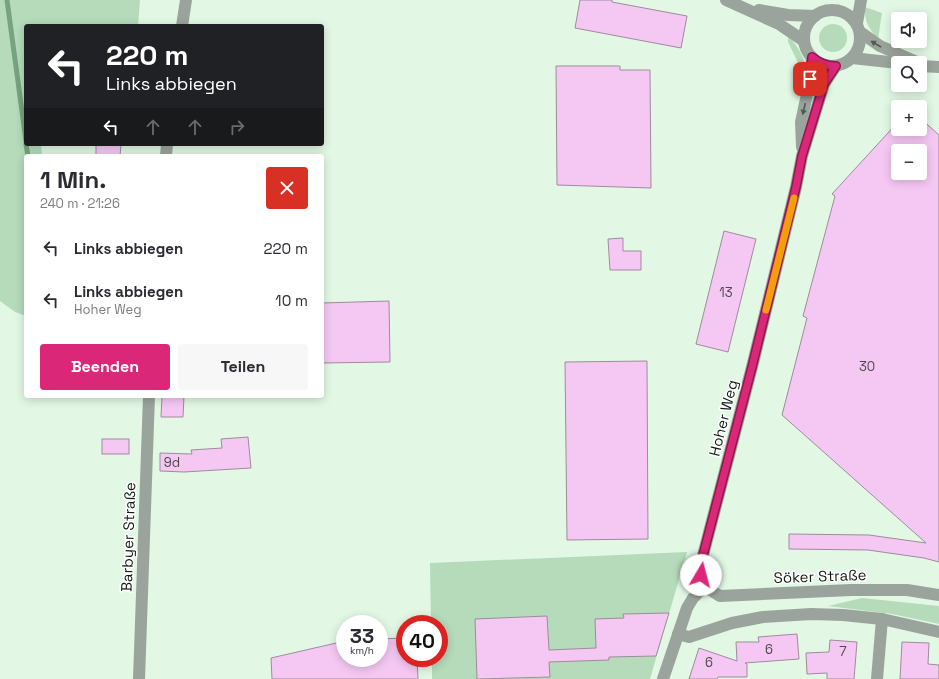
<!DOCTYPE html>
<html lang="de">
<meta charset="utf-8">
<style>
body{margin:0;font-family:"Space Grotesk",sans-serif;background:#f7f7f7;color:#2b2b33;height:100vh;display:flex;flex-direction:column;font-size:15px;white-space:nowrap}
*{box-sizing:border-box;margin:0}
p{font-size:13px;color:#7c7c81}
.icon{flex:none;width:22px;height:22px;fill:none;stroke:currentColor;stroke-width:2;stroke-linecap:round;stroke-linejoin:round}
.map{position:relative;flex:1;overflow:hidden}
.details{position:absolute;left:24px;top:154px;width:300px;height:244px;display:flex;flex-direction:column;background:#fff;border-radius:4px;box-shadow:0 2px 10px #0003}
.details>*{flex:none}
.guide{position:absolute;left:24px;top:24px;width:300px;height:122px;border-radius:4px;box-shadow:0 2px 10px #0003;background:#202124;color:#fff;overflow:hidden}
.tools{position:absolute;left:891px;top:12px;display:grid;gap:8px}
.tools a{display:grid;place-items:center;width:36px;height:36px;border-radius:4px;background:#fff;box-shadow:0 2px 10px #0003;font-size:20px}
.speed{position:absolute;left:336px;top:615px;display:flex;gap:8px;font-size:20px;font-weight:700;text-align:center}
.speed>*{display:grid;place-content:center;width:52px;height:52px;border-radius:50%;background:#fff;box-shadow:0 2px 10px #0003;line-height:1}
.speed small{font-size:10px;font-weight:400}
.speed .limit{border:6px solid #d22;background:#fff;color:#111}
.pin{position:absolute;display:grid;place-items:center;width:34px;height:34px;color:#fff;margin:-17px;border-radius:8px;box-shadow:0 2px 6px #0006}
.me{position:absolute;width:44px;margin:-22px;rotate:8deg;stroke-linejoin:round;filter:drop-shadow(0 0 3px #0008)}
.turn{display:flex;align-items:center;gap:14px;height:84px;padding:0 16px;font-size:18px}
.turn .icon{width:52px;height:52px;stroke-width:2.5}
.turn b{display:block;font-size:28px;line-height:34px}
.lanes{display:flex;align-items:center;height:38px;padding:0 16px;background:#0003;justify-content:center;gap:20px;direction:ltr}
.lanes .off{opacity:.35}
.round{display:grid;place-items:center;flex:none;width:42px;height:42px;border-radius:4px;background:#f7f7f7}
.head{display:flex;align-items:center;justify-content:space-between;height:68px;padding:0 16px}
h1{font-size:24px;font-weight:600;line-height:30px}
.cta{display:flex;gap:8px;margin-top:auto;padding:8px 16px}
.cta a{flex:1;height:46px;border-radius:4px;background:#db2777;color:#fff;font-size:16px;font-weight:600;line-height:46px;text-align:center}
.cta a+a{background:#f7f7f7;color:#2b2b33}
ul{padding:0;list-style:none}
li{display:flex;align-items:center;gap:12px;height:52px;padding:0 16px}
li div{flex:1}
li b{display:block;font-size:15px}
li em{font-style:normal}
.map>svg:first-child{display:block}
</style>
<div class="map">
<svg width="939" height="679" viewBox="0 0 939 679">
<rect width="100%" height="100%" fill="#e2f8e5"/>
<!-- green -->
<g fill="#b5dbba">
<path d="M0 0H140L138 26H26V144H41L42 156H26V316L15 312 0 301Z"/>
<path d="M865 7 882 13 878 39C869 29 864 21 865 7Z"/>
<circle cx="833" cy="38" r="14"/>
<path d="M789 37C798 46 806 60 806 72L802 71 788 42V39Z"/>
<path d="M687 552 650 679H432V658H439V624H431L430 563Z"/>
<path d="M862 598 939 606V624L892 614 828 606Z"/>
</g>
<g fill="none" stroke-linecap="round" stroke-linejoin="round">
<!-- stream -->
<g stroke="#76a47e" stroke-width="5">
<path d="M7 0 26 141"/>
<path d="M26 144 28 156"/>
</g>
</g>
<!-- building -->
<g fill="#f5c8f3" stroke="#9e8b9d" fill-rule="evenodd">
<path d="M580 0H612V2L687 16 681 48 575 28Z"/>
<path d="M556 66H620V70H650L651 188 557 185Z"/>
<path d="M920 118 939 135V562L924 558 868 550 789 549V534L869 535 926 543 782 415 807 318 803 316 835 196 832 194 898 122V129H920ZM898 151H920V173H898Z"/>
<path d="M96 144H121L120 156H96Z"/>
<path d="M724 231 756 239 728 352 696 344Z"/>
<path d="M623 238V251H641V270H610L608 239Z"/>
<path d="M389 301 390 362 322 363V303Z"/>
<path d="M647 361 648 539 567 540 565 362Z"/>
<path d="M162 396H184L183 417H161Z"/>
<path d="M248 437 251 468 184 472 160 471V453L192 454 191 450 222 448 221 439Z"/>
<rect x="102" y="439" width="27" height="15"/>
<path d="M669 613 656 656 609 657V660L549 662 550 677 477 679 475 619 547 616 549 650 596 648 595 619 624 618 623 614Z"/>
<path d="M797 634 799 659 745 663 747 664V677H718L717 679H689L699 648 737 661 736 642H759L758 637Z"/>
<path d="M405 638V658H417L418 679H272L271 658 345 641V658H379V639Z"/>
<path d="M830 640 857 642 854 679H827V673L807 674 806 653 829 652Z"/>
<path d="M902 642 929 643 928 664 939 665V679H900Z"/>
</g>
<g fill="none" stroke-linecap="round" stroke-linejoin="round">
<!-- minor -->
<g stroke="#9ba49c" stroke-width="12">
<path d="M726 0 779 24 804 41"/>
<circle cx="832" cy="38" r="28"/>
<path d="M759 10 788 15 815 16"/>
<path d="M857 23 861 0"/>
<path d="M182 26 186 0"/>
<path d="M860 32 880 46 919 63"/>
<path d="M852 58 898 63"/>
<path d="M836 66 824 84 802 156 796 187 752 367 701 563C700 581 704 587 720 596L851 590H907L939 595"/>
<path d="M920 66 939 67"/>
<path d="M802 147 801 122 811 76 812 57"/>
<path d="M166 156 167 144"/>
<path d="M678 634 689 637 732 623 763 617 811 614 843 615 882 619 939 632"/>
<path d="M139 679 149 396"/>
<path d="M663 679 687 608 693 598 705 586"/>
<path d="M877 679 882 619"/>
</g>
</g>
<!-- one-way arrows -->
<defs><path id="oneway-solid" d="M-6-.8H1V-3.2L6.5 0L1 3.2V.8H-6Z"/></defs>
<g fill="#515a52">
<use href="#oneway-solid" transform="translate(876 44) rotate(-149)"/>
<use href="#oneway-solid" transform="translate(804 109) rotate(103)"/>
</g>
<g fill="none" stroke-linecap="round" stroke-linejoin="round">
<defs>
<path id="route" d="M701 575V563L752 367 796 187 802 156 824 84 836 66C826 66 820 63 812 57L810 79"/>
</defs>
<!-- route casing -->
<use href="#route" stroke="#8e194d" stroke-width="10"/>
<!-- route -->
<use href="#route" stroke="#db2777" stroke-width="7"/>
<!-- slow -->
<path stroke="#f59e0b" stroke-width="7" d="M766 310 794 198"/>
</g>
<g text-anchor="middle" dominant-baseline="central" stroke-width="3" stroke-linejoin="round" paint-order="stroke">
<!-- number labels -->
<g font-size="13" fill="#4d484d">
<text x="726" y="292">13</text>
<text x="867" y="366">30</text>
<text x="172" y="462">9d</text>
<text x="769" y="649">6</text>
<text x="843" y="651">7</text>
<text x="709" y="662">6</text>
</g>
<!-- street labels -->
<g font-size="15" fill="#151d16" stroke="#fff">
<text transform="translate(723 418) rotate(-76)">Hoher Weg</text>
<text transform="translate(128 537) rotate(-88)">Barbyer Straße</text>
<text transform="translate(820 576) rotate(-2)">Söker Straße</text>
</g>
</g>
</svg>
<div class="tools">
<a><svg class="icon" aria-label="sound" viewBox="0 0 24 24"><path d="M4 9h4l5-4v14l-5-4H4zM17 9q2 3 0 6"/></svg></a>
<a><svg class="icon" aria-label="search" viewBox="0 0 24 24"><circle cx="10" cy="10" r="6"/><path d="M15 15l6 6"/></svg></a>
<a>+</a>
<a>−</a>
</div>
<div class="speed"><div>33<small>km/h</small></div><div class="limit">40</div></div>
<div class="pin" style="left:810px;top:79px;background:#d93025"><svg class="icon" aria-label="arrive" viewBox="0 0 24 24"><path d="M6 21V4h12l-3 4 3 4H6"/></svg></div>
<svg class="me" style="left:701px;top:575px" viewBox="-20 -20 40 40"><circle r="19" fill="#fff"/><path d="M0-13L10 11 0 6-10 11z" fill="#db2777"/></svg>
<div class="guide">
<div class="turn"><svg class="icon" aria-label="left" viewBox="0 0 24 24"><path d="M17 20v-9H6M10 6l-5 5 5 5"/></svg><div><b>220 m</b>Links abbiegen</div></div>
<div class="lanes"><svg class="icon" aria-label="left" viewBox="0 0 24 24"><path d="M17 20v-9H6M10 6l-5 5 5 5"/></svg><svg class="icon off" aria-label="ahead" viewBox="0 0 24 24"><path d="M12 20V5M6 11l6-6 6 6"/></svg><svg class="icon off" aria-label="ahead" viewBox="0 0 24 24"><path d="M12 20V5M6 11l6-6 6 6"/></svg><svg class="icon off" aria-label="right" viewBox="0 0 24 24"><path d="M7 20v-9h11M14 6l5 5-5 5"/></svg></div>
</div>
<section class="details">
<div class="head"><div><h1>1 Min.</h1><p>240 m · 21:26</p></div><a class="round" style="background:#d93025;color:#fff"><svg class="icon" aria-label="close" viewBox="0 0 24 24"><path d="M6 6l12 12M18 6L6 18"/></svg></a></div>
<ul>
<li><svg class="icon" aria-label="left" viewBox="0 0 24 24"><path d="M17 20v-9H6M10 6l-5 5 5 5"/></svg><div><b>Links abbiegen</b></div><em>220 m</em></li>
<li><svg class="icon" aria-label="left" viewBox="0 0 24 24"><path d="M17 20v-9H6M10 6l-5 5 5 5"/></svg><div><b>Links abbiegen</b><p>Hoher Weg</p></div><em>10 m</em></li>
</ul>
<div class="cta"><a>Beenden</a><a>Teilen</a></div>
</section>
</div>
